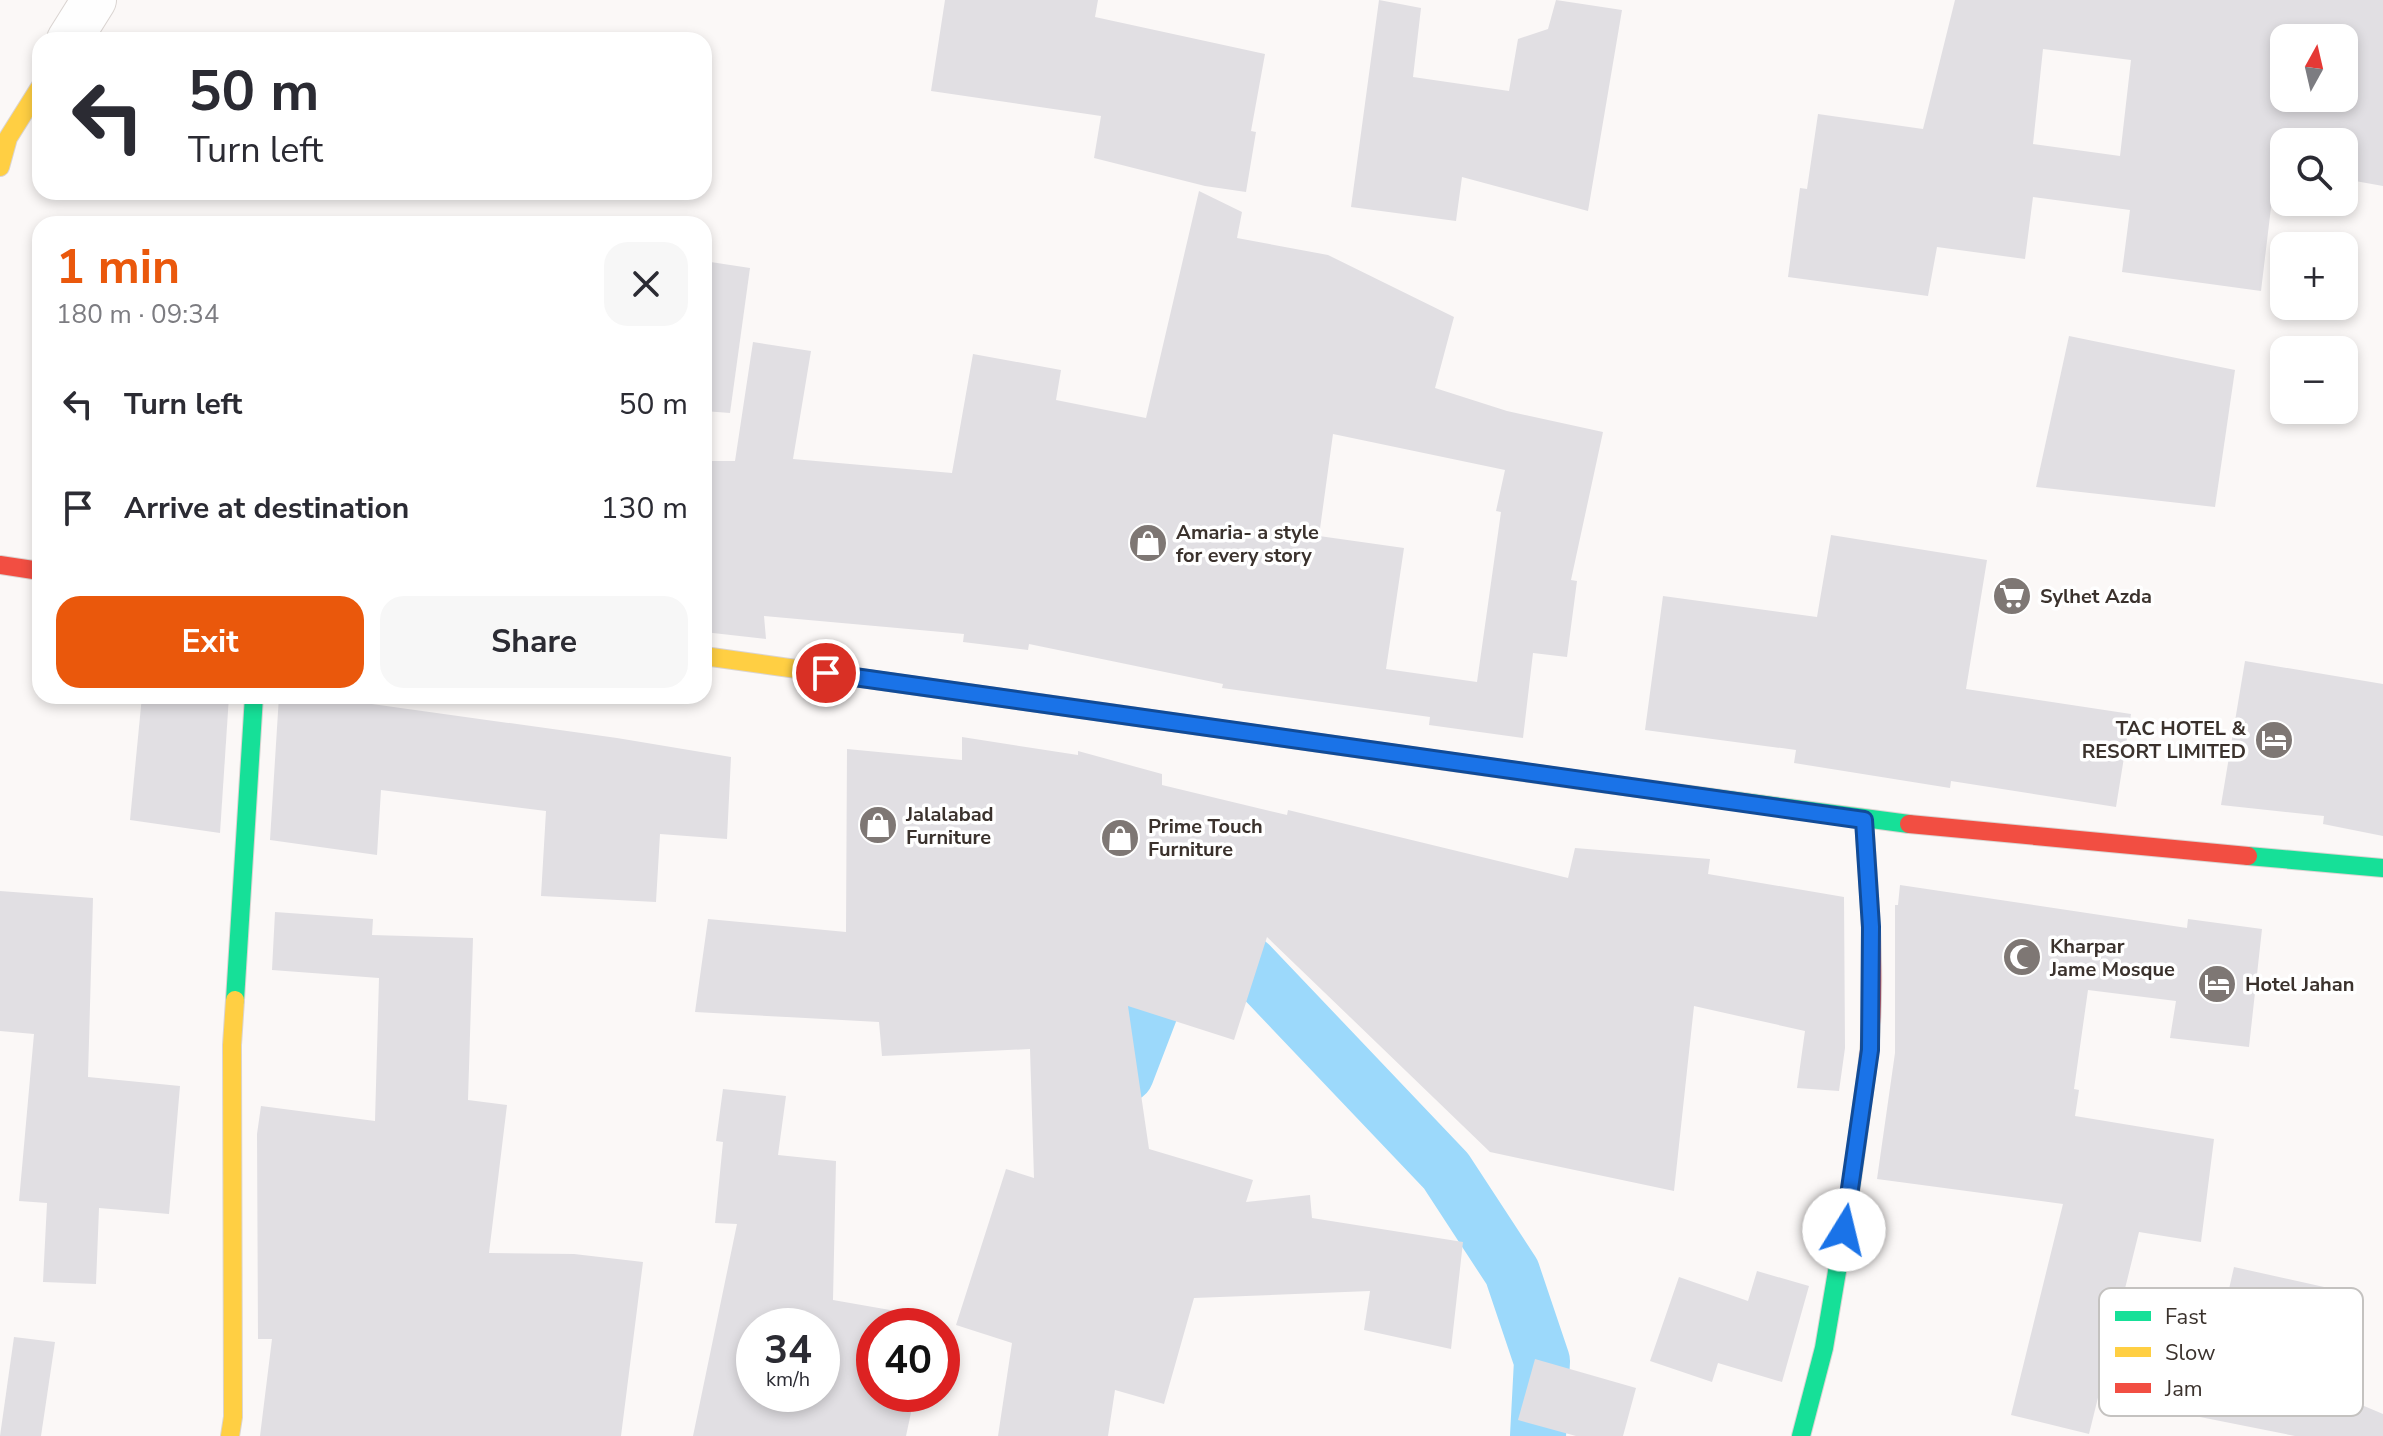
<!DOCTYPE html>
<meta charset="utf-8">
<style>
body{margin:0;font-family:"Nunito Sans",sans-serif;background:#f7f7f7;color:#2b2b33;height:100vh;display:flex;flex-direction:column;font-size:30px;white-space:nowrap}
*{box-sizing:border-box;margin:0}
p{font-size:26px;color:#7c7c81}
.icon{flex:none;width:44px;height:44px;fill:none;stroke:currentColor;stroke-width:2;stroke-linecap:round;stroke-linejoin:round}
.map{position:relative;flex:1;overflow:hidden}
.sheet{position:absolute;left:32px;top:216px;width:680px;height:488px;display:flex;flex-direction:column;background:#fff;border-radius:24px;box-shadow:0 4px 12px #0003}
.sheet>*{flex:none}
.hud{position:absolute;left:32px;top:32px;width:680px;height:168px;border-radius:24px;box-shadow:0 4px 12px #0003;background:#fff;color:#2b2b33;overflow:hidden}
.needle{width:52px;rotate:8deg}
.fabs{position:absolute;left:2270px;top:24px;display:grid;gap:16px}
.fabs a{display:grid;place-items:center;width:88px;height:88px;border-radius:16px;background:#fff;box-shadow:0 4px 12px #0003;font-size:40px}
.speed{position:absolute;left:736px;top:1308px;display:flex;gap:16px;font-size:40px;font-weight:700;text-align:center}
.speed>*{display:grid;place-content:center;width:104px;height:104px;border-radius:50%;background:#fff;box-shadow:0 4px 12px #0003;line-height:1}
.speed small{font-size:20px;font-weight:400}
.speed .limit{border:12px solid #d22;background:#fff;color:#111}
.pin{position:absolute;display:grid;place-items:center;width:68px;height:68px;color:#fff;margin:-34px;border:4px solid #fff;border-radius:50%;box-shadow:0 2px 8px #0007}
.me{position:absolute;width:88px;margin:-44px;rotate:9deg;stroke-linejoin:round;filter:drop-shadow(0 0 6px #0008)}
.turn{display:flex;align-items:center;gap:28px;height:168px;padding:0 24px;font-size:36px}
.turn .icon{width:104px;height:104px;stroke-width:2.5}
.turn b{display:block;font-size:56px;line-height:68px}
.round{display:grid;place-items:center;flex:none;width:84px;height:84px;border-radius:24px;background:#f7f7f7}
.head{display:flex;align-items:center;justify-content:space-between;height:136px;padding:0 24px}
h1{font-size:48px;font-weight:700;line-height:60px;color:#ea580c}
.action{display:flex;gap:16px;margin-top:auto;padding:16px 24px}
.action a{flex:1;height:92px;border-radius:24px;background:#ea580c;color:#fff;font-size:32px;font-weight:700;line-height:92px;text-align:center}
.action a+a{background:#f7f7f7;color:#2b2b33}
ul{padding:0;list-style:none}
li{display:flex;align-items:center;gap:24px;height:104px;padding:0 24px}
li div{flex:1}
li b{display:block;font-size:30px}
li em{font-style:normal}
.map>svg:first-child{display:block}
</style>
<div class="map">
<svg width="2383" height="1436" viewBox="0 0 2383 1436">
<rect width="100%" height="100%" fill="#fbf8f7"/>
<g fill="none" stroke-linecap="round" stroke-linejoin="round">
<!-- canal -->
<path stroke="#9cd9fb" stroke-width="56" d="M1077 1059 1126 1074 1180 933 1249 964 1446 1171 1512 1272 1542 1361 1538 1436"/>
</g>
<!-- building -->
<g fill="#e1dfe3" fill-rule="evenodd">
<path d="M945 0H1098L1095 17 1265 54 1251 131 1256 132 1246 192 1205 186 1094 158 1101 116 931 91Z"/>
<path d="M1379 0 1421 8 1413 77 1509 91 1518 39 1548 29 1556 0 1622 10 1588 211 1462 177 1456 221 1351 207Z"/>
<path d="M1955 0H2383V186L2344 179V142H2284V168L2276 166 2261 291 2122 272 2130 210 2033 197 2025 259 1937 247 1928 296 1788 277 1800 188 1807 189 1818 114 1923 129ZM2284 38H2344V98H2284ZM2043 49 2131 60 2120 156 2033 144Z"/>
<path d="M1199 191 1242 212 1237 238 1328 255 1454 317 1435 388 1507 411 1603 432 1571 580 1577 581 1567 657 1533 653 1523 738 1429 725 1430 717 1222 688 1223 684 1029 644 1028 650 963 642 964 634 764 616 766 639 704 632V461H735L753 342 811 351 793 459 952 473 973 354 1061 370 1056 400 1146 418ZM1333 434 1505 470 1496 511 1501 512 1477 682 1386 669 1404 548 1319 536Z"/>
<path d="M704 261 750 268 730 413 704 411Z"/>
<path d="M2069 336 2235 370 2215 507 2036 487Z"/>
<path d="M1831 535 1987 560 1966 689 2131 714 2116 807 1951 781 1950 788 1794 763 1796 750 1645 730 1663 596 1817 617Z"/>
<path d="M2245 661 2383 684V836L2323 824 2324 816 2221 805Z"/>
<path d="M142 696H229L220 833 130 820Z"/>
<path d="M279 696H373L372 704 617 738 731 757 727 839 660 834 656 902 541 896 546 811 381 790 377 855 270 840Z"/>
<path d="M962 737 1078 755V751L1162 774V785L1287 815 1288 810 1568 878 1575 848 1710 859 1708 874 1844 897 1845 1048 1839 1091 1797 1088 1805 1031 1694 1006 1674 1191 1490 1152 1267 937 1234 1040 1128 1006 1149 1149 1253 1180 1246 1202 1310 1195 1312 1218 1463 1242 1451 1349 1364 1330 1370 1291 1194 1298 1164 1404 1115 1390 1108 1436H998L1012 1343 956 1325 1006 1169 1034 1178 1030 1049 882 1056 879 1022 695 1012 708 919 846 932 847 749 962 760Z"/>
<path d="M1900 885 2187 928 2188 919 2262 929 2249 1047 2170 1038 2176 1001 2088 990 2074 1089 2079 1090 2075 1116 2214 1139 2201 1242 2139 1232 2089 1434 2011 1415 2063 1204 1877 1179 1895 1053V905H1898Z"/>
<path d="M0 891 93 898 88 1077 180 1086 169 1214 99 1208 96 1284 43 1282 47 1203 19 1201 34 1034 0 1031Z"/>
<path d="M275 912 373 919 372 935 473 938 468 1100 507 1105 489 1253 574 1254 643 1262 621 1436H260L272 1339H258L257 1134 261 1106 375 1121 379 978 272 970Z"/>
<path d="M723 1089 786 1096 778 1155 836 1161 833 1300 930 1317 928 1326H874V1394H915L906 1436H693L737 1224 715 1223 723 1142 716 1141ZM754 1326H822V1394H754Z"/>
<path d="M2234 1267 2360 1295 2338 1395 2383 1414V1436H2295L2200 1417Z"/>
<path d="M1757 1271 1809 1286 1782 1382 1718 1363 1712 1382 1650 1361 1679 1277 1748 1301Z"/>
<path d="M14 1337 55 1342 41 1436H0Z"/>
<path d="M1535 1359 1636 1388 1623 1436H1576L1518 1420Z"/>
</g>
<g fill="none" stroke-linecap="round" stroke-linejoin="round">
<defs>
<path id="street" d="M69 40 94 0"/>
<g id="fast">
<path d="M1579 780 1909 824"/>
<path d="M2248 856 2383 868"/>
<path d="M235 1000 254 696"/>
<path d="M1801 1436 1824 1348 1849 1201 1866 1077"/>
</g>
<g id="slow">
<path d="M0 167 8 138 40 87"/>
<path d="M704 656 1081 709"/>
<path d="M230 1436 233 1417 232 1045 235 1000"/>
</g>
<g id="jam">
<path d="M0 565 40 571"/>
<path d="M1081 709 1579 780"/>
<path d="M1864 820C1870 905 1878 993 1866 1077"/>
<path d="M1909 824 2248 856"/>
</g>
</defs>
<!-- street casing -->
<use href="#street" stroke="#dad4d1" stroke-width="46"/>
<!-- fast casing -->
<use href="#fast" stroke="#dad4d1" stroke-width="20"/>
<!-- slow casing -->
<use href="#slow" stroke="#dad4d1" stroke-width="20"/>
<!-- jam casing -->
<use href="#jam" stroke="#dad4d1" stroke-width="20"/>
<!-- street -->
<use href="#street" stroke="#fefefe" stroke-width="44"/>
<!-- fast -->
<use href="#fast" stroke="#16e098" stroke-width="18"/>
<!-- slow -->
<use href="#slow" stroke="#ffcf43" stroke-width="18"/>
<!-- jam -->
<use href="#jam" stroke="#f24e42" stroke-width="18"/>
</g>
<g fill="none" stroke-linecap="round" stroke-linejoin="round">
<defs>
<path id="route" d="M826 673 1864 820 1871 927 1870 1050 1844 1230"/>
</defs>
<!-- route casing -->
<use href="#route" stroke="#114b97" stroke-width="20"/>
<!-- route -->
<use href="#route" stroke="#1a73e8" stroke-width="14"/>
</g>
<!-- icons -->
<defs>
<symbol id="shop-disc" viewBox="-11 -11 22 22"><circle r="9.5" fill="#7e7774" stroke="#fff"/><path d="M-5-2.5h2.3a2.7 3.5 0 0 1 5.4 0H5L5.5 6h-11ZM-1.5-2.5h3a1.5 2.3 0 0 0-3 0Z" fill="#fff"/></symbol>
<symbol id="supermarket-disc" viewBox="-11 -11 22 22"><circle r="9.5" fill="#7e7774" stroke="#fff"/><path d="M-6-5.5h2.5l.6 2H6L4.5 2H-2.5L-4.4-4H-6ZM-1.5 3.2a1.3 1.3 0 1 0 .1 0ZM3 3.2a1.3 1.3 0 1 0 .1 0Z" fill="#fff"/></symbol>
<symbol id="hotel-disc" viewBox="-11 -11 22 22"><circle r="9.5" fill="#7e7774" stroke="#fff"/><path d="M-6-4.5h1.5V1H6V5H4.5V3h-9V5H-6ZM-4 0a1.8 1.8 0 1 1 3.6 0ZM.5 0V-2.5h3Q6-2.5 6 0Z" fill="#fff"/></symbol>
<symbol id="mosque-disc" viewBox="-11 -11 22 22"><circle r="9.5" fill="#7e7774" stroke="#fff"/><path d="M3.5-4.9A6 6 0 1 0 3.5 4.9A5 5 0 1 1 3.5-4.9Z" fill="#fff"/></symbol>
</defs>
<g fill-rule="evenodd">
<use href="#shop-disc" x="1126" y="521" width="44" height="44"/>
<use href="#supermarket-disc" x="1990" y="574" width="44" height="44"/>
<use href="#hotel-disc" x="2252" y="718" width="44" height="44"/>
<use href="#shop-disc" x="856" y="803" width="44" height="44"/>
<use href="#shop-disc" x="1098" y="816" width="44" height="44"/>
<use href="#mosque-disc" x="2000" y="935" width="44" height="44"/>
<use href="#hotel-disc" x="2195" y="962" width="44" height="44"/>
</g>
<g text-anchor="middle" dominant-baseline="central" stroke-width="7" stroke-linejoin="round" paint-order="stroke">
<!-- poi labels -->
<g font-size="20" font-weight="bold" fill="#3b322d" stroke="#fff" text-anchor="start">
<text x="1176" y="532">Amaria- a style<tspan x="1176" dy="23">for every story</tspan></text>
<text x="2040" y="596">Sylhet Azda</text>
<text x="2246" y="728" text-anchor="end">TAC HOTEL &amp;<tspan x="2246" dy="23">RESORT LIMITED</tspan></text>
<text x="906" y="814">Jalalabad<tspan x="906" dy="23">Furniture</tspan></text>
<text x="1148" y="826">Prime Touch<tspan x="1148" dy="23">Furniture</tspan></text>
<text x="2050" y="946">Kharpar<tspan x="2050" dy="23">Jame Mosque</tspan></text>
<text x="2245" y="984">Hotel Jahan</text>
</g>
</g>
<!-- legend -->
<rect x="2099" y="1288" width="264" height="128" rx="12" fill="#fff" stroke="#c4c2c0" stroke-width="2"/>
<rect x="2115" y="1311" width="36" height="10" fill="#16e098"/>
<rect x="2115" y="1347" width="36" height="10" fill="#ffcf43"/>
<rect x="2115" y="1383" width="36" height="10" fill="#f24e42"/>
<g font-size="22" fill="#3b322d">
<text x="2165" y="1324">Fast</text>
<text x="2165" y="1360">Slow</text>
<text x="2165" y="1396">Jam</text>
</g>
</svg>
<div class="fabs">
<a><svg class="needle" viewBox="-14 -14 28 28"><path d="M0-13l5 13h-10z" fill="#e53935"/><path d="M0 13l5-13h-10z" fill="#7c7c81"/></svg></a>
<a><svg class="icon" aria-label="search" viewBox="0 0 24 24"><circle cx="10" cy="10" r="6"/><path d="M15 15l6 6"/></svg></a>
<a>+</a>
<a>−</a>
</div>
<div class="speed"><div>34<small>km/h</small></div><div class="limit">40</div></div>
<div class="pin" style="left:826px;top:673px;background:#d93025"><svg class="icon" aria-label="arrive" viewBox="0 0 24 24"><path d="M6 21V4h12l-3 4 3 4H6"/></svg></div>
<svg class="me" style="left:1844px;top:1230px" viewBox="-20 -20 40 40"><circle r="19" fill="#fff"/><path d="M0-13L10 11 0 6-10 11z" fill="#1a73e8"/></svg>
<div class="hud">
<div class="turn"><svg class="icon" aria-label="left" viewBox="0 0 24 24"><path d="M17 20v-9H6M10 6l-5 5 5 5"/></svg><div><b>50 m</b>Turn left</div></div>
</div>
<section class="sheet">
<div class="head"><div><h1>1 min</h1><p>180 m · 09:34</p></div><a class="round"><svg class="icon" aria-label="close" viewBox="0 0 24 24"><path d="M6 6l12 12M18 6L6 18"/></svg></a></div>
<ul>
<li><svg class="icon" aria-label="left" viewBox="0 0 24 24"><path d="M17 20v-9H6M10 6l-5 5 5 5"/></svg><div><b>Turn left</b></div><em>50 m</em></li>
<li><svg class="icon" aria-label="arrive" viewBox="0 0 24 24"><path d="M6 21V4h12l-3 4 3 4H6"/></svg><div><b>Arrive at destination</b></div><em>130 m</em></li>
</ul>
<div class="action"><a>Exit</a><a>Share</a></div>
</section>
</div>
